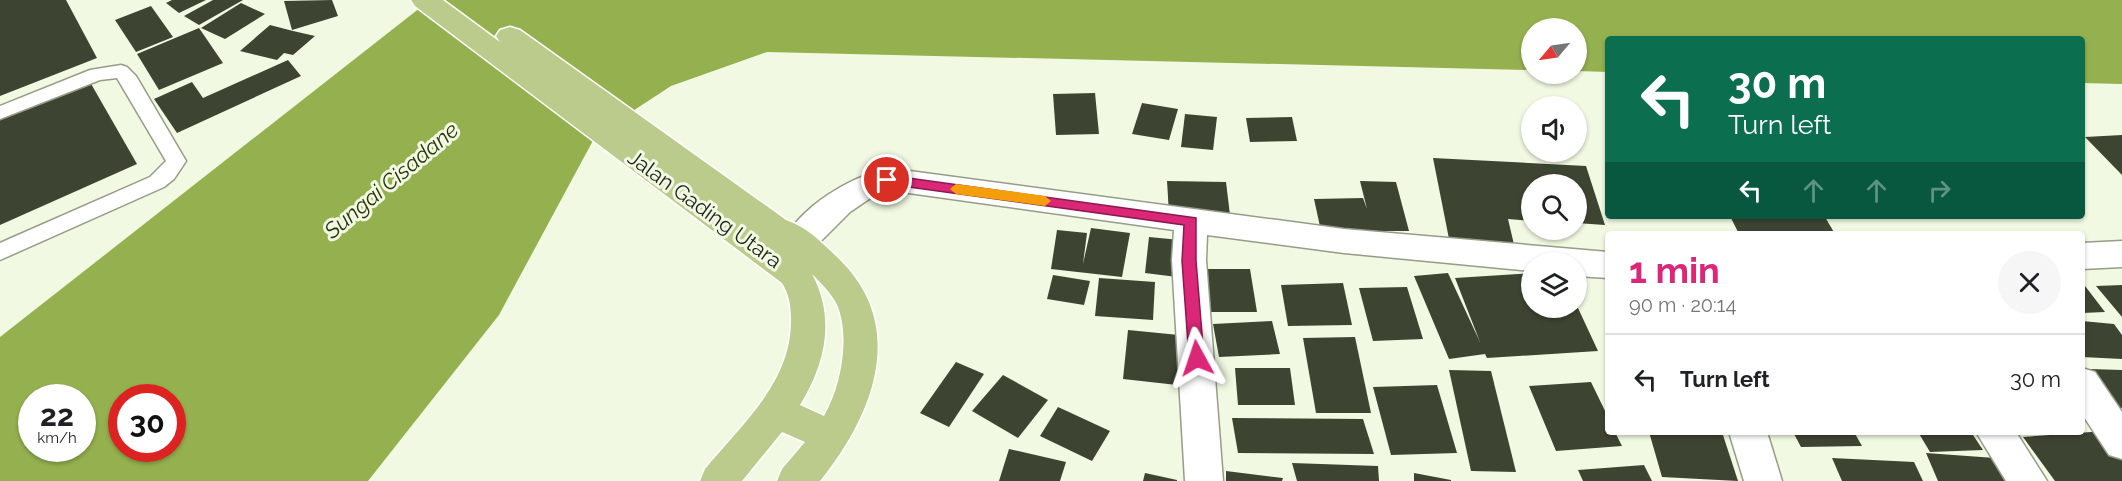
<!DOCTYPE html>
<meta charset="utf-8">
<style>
body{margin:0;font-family:Raleway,sans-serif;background:#f6f6f6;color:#202124;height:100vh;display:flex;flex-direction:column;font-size:22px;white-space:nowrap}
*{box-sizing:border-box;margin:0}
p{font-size:20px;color:#757577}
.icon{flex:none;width:33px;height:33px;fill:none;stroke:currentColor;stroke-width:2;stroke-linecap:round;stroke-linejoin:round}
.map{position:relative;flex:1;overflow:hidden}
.drawer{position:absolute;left:1605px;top:231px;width:480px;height:204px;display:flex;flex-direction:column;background:#fff;border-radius:6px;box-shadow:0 2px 4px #0004}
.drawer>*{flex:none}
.guide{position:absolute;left:1605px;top:36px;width:480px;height:183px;border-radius:6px;box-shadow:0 2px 4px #0004;background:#0b6e4f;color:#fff;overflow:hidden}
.needle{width:39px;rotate:241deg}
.fabs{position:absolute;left:1521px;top:18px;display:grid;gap:12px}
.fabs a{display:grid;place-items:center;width:66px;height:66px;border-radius:50%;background:#fff;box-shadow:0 2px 4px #0004;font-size:30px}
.speed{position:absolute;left:18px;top:384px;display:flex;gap:12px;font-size:30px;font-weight:700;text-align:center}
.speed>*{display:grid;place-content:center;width:78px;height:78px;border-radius:50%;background:#fff;box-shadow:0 2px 4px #0004;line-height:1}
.speed small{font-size:15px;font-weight:400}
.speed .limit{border:9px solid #d22;background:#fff;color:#111}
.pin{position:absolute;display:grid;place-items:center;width:51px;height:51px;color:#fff;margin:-26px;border:3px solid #fff;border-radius:50%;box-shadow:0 2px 6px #0007}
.me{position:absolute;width:66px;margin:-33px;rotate:355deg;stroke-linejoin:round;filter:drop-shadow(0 0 4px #0008)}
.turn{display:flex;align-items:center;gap:21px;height:126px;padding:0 24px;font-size:27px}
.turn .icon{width:78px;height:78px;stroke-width:2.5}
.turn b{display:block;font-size:42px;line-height:51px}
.lanes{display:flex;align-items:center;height:57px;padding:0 24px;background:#0003;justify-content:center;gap:30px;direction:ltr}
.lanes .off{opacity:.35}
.round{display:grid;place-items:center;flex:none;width:63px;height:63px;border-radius:32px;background:#f6f6f6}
.summary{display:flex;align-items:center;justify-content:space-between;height:102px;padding:0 24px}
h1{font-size:36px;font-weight:700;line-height:45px;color:#db2777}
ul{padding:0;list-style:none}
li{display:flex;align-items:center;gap:18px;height:90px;padding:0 24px;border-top:2px solid #e0e0e0}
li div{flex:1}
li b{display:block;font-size:22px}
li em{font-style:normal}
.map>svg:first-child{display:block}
</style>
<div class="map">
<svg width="2122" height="481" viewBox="0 0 2122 481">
<rect width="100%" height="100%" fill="#f1f9e2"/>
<!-- water -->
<path fill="#95b14f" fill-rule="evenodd" d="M430 0H2122V84L2082 83V39H1608V72L1577 71 1576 28H1532L1531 70 767 52 671 86 596 135 499 315 368 481H0V337ZM32 398H82V448H32ZM122 398H172V448H122Z"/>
<!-- building -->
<g fill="#3e4432">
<path d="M0 0H66L97 58 0 96Z"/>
<path d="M172 0H206L179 13 166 3Z"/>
<path d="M213 0H243L199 25 184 16Z"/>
<path d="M332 0 338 16 292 30 284 1Z"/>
<path d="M241 3 265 14 225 39 201 28Z"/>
<path d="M151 6 173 37 136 52 115 20Z"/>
<path d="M270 25 293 31 315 36 293 55 284 53 277 60 240 51Z"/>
<path d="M199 28 223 63 159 90 137 54Z"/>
<path d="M288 60 301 76 177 133 154 99 192 82 203 98Z"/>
<path d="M90 82 137 164 0 225V119Z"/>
<path d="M1095 93 1099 134 1056 135 1053 94Z"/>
<path d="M1142 103 1178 109 1169 140 1132 134Z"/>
<path d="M1185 114 1217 117 1213 150 1181 147Z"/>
<path d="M1292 117 1297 141 1250 142 1246 118Z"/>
<path d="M2122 135V175L2085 137Z"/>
<path d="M1433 158 1586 166 1605 225 1576 223V184H1532V221L1508 219 1516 253 1451 249Z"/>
<path d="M1167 181 1226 182 1230 215 1169 214Z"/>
<path d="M1360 181 1396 182 1409 231H1321L1314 199 1363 198 1367 209Z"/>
<path d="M1730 216 1825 217 1835 234H1739Z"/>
<path d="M1091 228 1130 233 1122 277 1051 269 1057 230 1087 233 1083 264Z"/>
<path d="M1149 237 1180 240 1177 277 1145 273Z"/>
<path d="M1198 269H1250L1257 312H1203Z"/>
<path d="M1448 273 1480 342 1455 278 1532 273V308H1578L1598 351 1487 358 1485 354 1449 359 1414 276Z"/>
<path d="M1053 275 1090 281 1084 305 1047 299Z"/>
<path d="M1099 278 1155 282 1153 320 1095 316Z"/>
<path d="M2082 282 2105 312 2082 313Z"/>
<path d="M1343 283 1352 325 1288 326 1281 285Z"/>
<path d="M2122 285V317L2096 286Z"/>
<path d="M1407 287 1423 339 1373 341 1359 288Z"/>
<path d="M1272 321 1280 354 1219 357 1213 324Z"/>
<path d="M2082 321 2114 324 2122 335V359L2082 357Z"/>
<path d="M1128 330 1189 336 1186 386 1123 379Z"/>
<path d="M1355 337 1371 413H1316L1303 338Z"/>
<path d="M956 362 984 374 949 427 920 413Z"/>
<path d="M1235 368H1290L1295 405H1238Z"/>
<path d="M2090 369 2122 370V408H2116Z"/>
<path d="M1449 370 1491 371 1516 472 1471 471Z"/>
<path d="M1003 375 1048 400 1018 438 972 411Z"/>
<path d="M1591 382 1608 417V432H1615L1622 446 1556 451 1529 386Z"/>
<path d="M1437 385 1457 453 1391 455 1373 387Z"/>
<path d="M1058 407 1110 431 1092 461 1040 436Z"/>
<path d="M1232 418 1363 419 1374 454 1238 453Z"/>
<path d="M2105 431 2122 453V481H2055L2023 437Z"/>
<path d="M1649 432H1722L1738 481 1662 477Z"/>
<path d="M1793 432H1854L1862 446 1801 447Z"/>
<path d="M1918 432H1971L1983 450 1930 452Z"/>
<path d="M1009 449 1066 462 1060 481H999Z"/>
<path d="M1926 453 1995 458 2006 481H1938Z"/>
<path d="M1832 458 1914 462 1923 481H1842Z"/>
<path d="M1292 463 1378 466 1379 481H1297Z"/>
<path d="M1644 465 1652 481H1583L1578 470Z"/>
<path d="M1226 471 1283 478 1282 481H1226Z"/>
<path d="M1145 473 1177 480V481H1143Z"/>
<path d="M1414 473 1451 480V481H1414Z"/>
</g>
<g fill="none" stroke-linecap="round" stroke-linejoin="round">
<defs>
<path id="service" d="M121 65 127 67 136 76 186 161 174 179 164 187 0 260V243L150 177 166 161 117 78 100 80 0 119V106L90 70Z"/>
<g id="minor">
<path d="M887 168 1344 229 1608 252V278L1576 276V262H1532V271L1344 253 1207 235 1206 260 1223 481H1185L1172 260 1174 230 887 190 872 197 850 212 811 251 799 254 787 251 782 242C803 205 847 179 887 168Z"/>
<path d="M2122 241V267L2082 269V243Z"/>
<path d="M2082 368 2095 372 2122 412V459L2109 455 2082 414Z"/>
<path d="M1729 432H1767L1782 481H1744Z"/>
<path d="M1976 432H2016L2047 481H2006Z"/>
</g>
<path id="primary" d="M411 0H443L500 42 496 36 500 30 510 27 520 30 786 220C807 227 821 242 837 257 909 325 874 414 820 481H777L782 469 805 442 782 432 742 481H700L705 469C742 424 792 382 791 319 791 306 789 294 782 283L415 6ZM812 274C822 284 833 295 838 307 850 339 841 387 824 416L800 405C825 364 836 319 812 274Z"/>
</defs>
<!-- service casing -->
<use href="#service" stroke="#959c87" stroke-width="3"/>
<!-- minor casing -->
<use href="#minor" stroke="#959c87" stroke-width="3"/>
<!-- primary casing -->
<use href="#primary" stroke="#fff" stroke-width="3"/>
<!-- service -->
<use href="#service" fill="#fff" fill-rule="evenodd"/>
<!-- minor -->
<use href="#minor" fill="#fff" fill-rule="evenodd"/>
<!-- primary -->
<use href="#primary" fill="#bacb8b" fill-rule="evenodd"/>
</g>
<!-- route -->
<path fill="#db2777" stroke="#8e194d" stroke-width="1.5" d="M887 175 1196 218V261L1204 358 1202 363 1197 365 1189 358 1182 261 1184 225 887 184 880 180Z"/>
<!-- slow -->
<path fill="#f59e0b" d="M956 184 1045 196 1051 201 1045 206 956 194 950 189Z"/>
<g text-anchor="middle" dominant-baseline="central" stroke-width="6" stroke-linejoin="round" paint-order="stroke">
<!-- street labels -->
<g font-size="21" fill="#1d2018" stroke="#f1f9e2">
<text transform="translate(705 209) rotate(36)">Jalan Gading Utara</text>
</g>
<!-- water labels -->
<g font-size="22" font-style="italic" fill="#29340b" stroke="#f1f9e2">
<text transform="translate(391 180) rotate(-40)">Sungai Cisadane</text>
</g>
</g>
</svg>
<div class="fabs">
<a><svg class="needle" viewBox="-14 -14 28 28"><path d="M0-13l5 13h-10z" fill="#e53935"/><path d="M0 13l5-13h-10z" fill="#757577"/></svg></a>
<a><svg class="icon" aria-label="sound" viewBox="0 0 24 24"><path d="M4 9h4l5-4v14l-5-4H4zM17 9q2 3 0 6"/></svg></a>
<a><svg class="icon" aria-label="search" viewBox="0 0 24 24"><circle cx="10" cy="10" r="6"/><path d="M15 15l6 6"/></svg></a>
<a><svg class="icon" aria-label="layers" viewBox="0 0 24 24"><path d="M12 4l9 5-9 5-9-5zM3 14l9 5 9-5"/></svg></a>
</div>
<div class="speed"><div>22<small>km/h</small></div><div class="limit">30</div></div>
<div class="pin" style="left:887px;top:180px;background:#d93025"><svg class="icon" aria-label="arrive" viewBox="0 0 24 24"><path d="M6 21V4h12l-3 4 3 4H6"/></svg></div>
<svg class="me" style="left:1197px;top:358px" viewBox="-20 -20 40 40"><path d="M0-17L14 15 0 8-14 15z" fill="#db2777" stroke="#fff" stroke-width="4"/></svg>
<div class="guide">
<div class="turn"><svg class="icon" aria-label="left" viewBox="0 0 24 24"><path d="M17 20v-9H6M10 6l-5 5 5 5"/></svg><div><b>30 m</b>Turn left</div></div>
<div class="lanes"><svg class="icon" aria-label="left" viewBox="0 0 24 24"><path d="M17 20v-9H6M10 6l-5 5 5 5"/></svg><svg class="icon off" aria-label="ahead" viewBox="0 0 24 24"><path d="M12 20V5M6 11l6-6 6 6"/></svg><svg class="icon off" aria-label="ahead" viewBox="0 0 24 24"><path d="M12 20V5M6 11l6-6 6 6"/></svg><svg class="icon off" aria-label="right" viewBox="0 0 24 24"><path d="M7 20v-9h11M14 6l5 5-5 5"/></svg></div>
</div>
<section class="drawer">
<div class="summary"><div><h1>1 min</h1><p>90 m · 20:14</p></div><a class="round"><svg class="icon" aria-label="close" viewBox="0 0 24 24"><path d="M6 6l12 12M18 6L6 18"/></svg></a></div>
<ul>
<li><svg class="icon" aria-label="left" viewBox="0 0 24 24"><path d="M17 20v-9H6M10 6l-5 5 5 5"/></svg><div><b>Turn left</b></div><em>30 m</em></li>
</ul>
</section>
</div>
